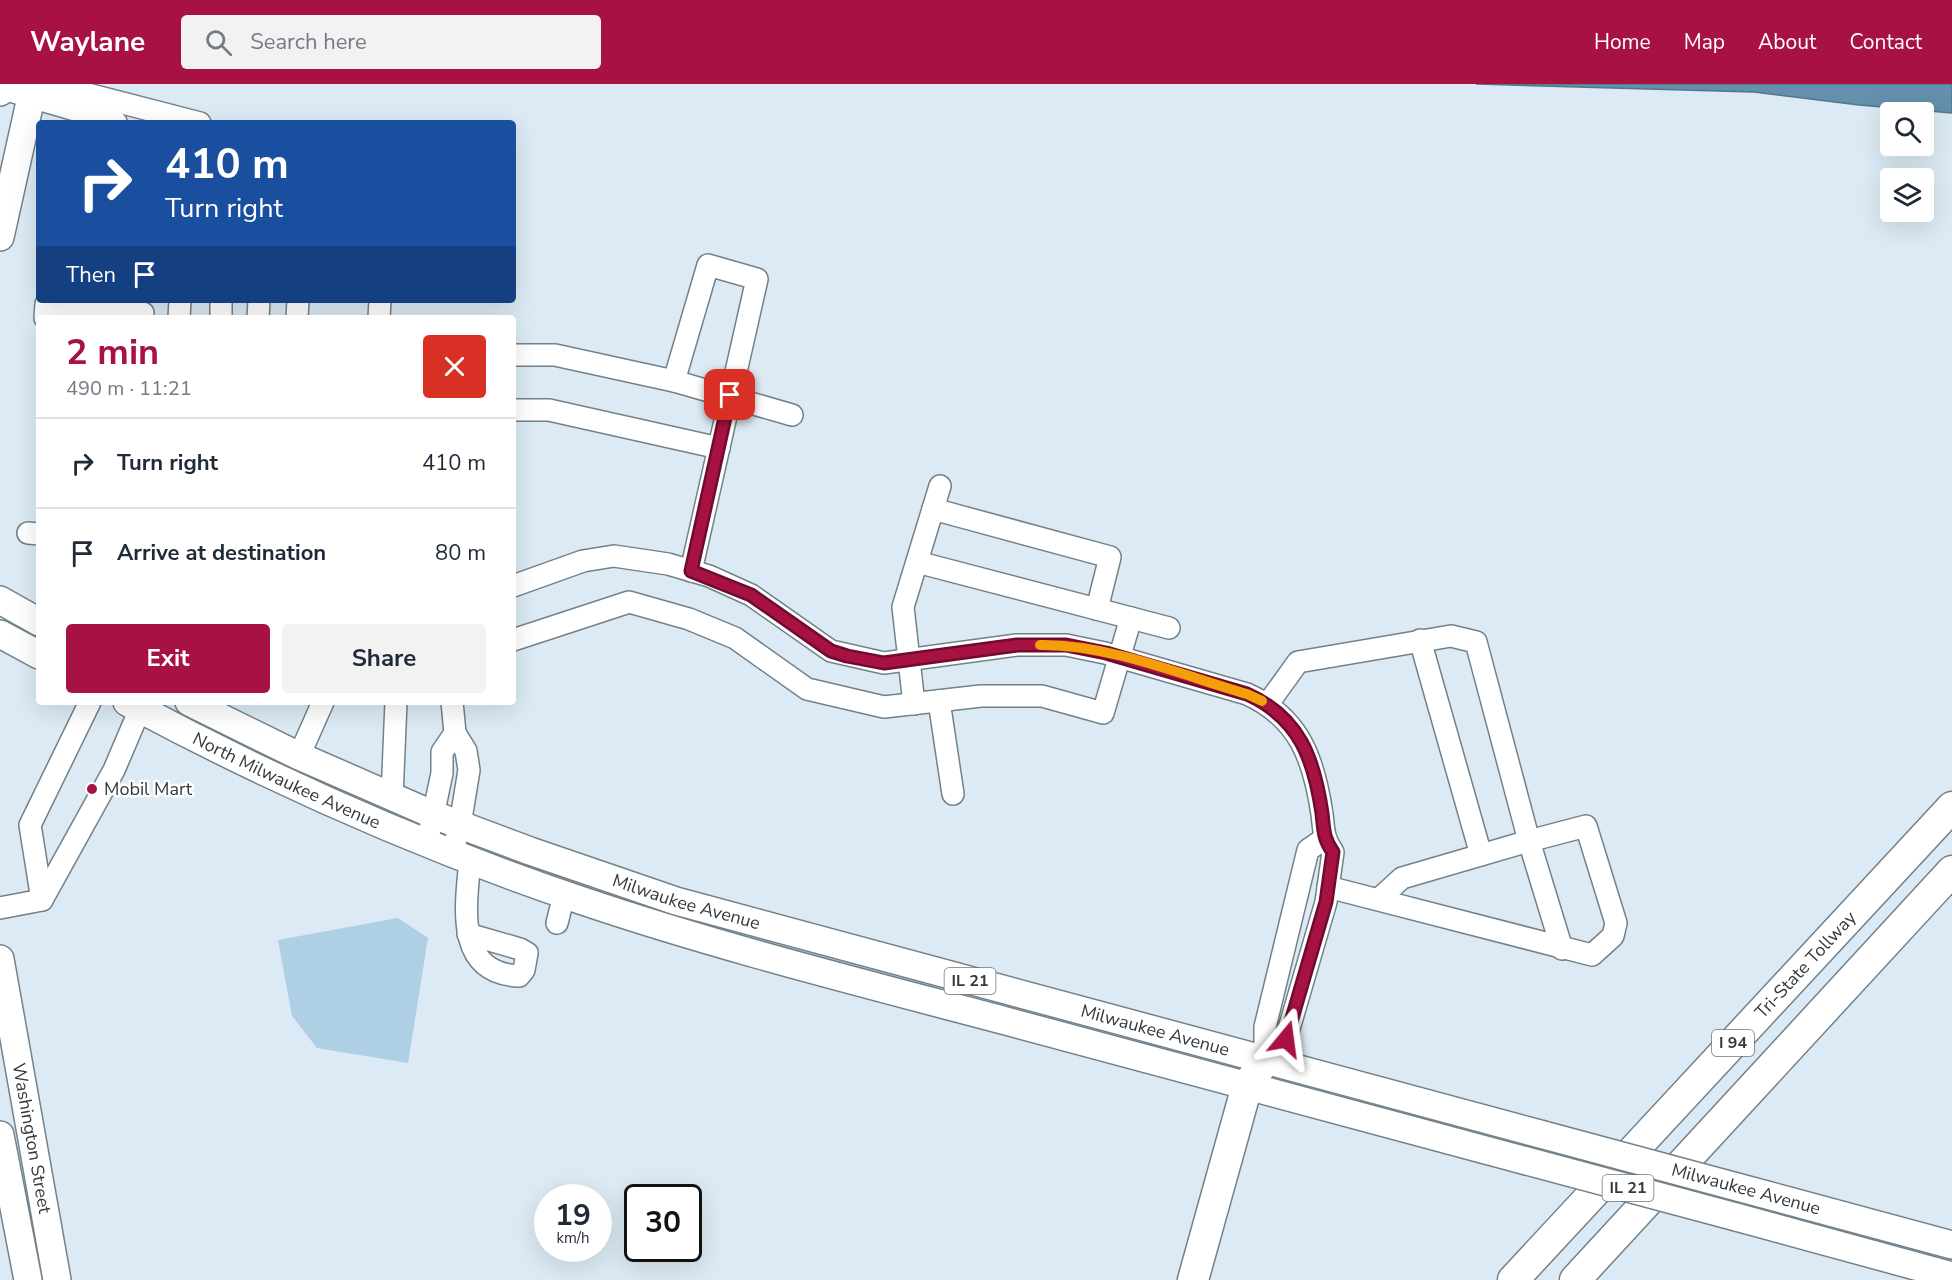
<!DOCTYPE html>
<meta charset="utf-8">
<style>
body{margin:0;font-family:"Nunito Sans",sans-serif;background:#f2f2f3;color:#1f2937;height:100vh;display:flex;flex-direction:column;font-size:22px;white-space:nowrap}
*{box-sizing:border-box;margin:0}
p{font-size:20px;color:#747a83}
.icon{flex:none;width:33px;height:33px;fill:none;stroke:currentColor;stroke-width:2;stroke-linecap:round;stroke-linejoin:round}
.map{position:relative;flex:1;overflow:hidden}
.details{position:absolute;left:36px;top:231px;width:480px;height:390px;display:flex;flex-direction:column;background:#fff;border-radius:6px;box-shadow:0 6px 24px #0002}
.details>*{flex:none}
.guide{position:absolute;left:36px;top:36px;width:480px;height:183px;border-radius:6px;box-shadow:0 6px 24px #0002;background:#1a4fa0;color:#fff;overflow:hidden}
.tools{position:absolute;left:1880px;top:18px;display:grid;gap:12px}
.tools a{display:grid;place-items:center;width:54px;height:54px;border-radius:6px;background:#fff;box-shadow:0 6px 24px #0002;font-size:30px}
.speed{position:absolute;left:534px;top:1100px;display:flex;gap:12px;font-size:30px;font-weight:700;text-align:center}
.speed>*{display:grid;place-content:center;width:78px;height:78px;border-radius:50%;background:#fff;box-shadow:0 6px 24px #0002;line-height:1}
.speed small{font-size:15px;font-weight:400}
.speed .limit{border:3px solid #111;border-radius:9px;background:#fff;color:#111}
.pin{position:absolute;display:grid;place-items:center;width:51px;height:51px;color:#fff;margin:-26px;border-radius:12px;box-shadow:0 3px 9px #0006}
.me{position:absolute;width:66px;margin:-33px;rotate:16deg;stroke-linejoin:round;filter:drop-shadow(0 0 4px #0008)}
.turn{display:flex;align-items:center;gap:21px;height:126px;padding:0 30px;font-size:27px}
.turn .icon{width:78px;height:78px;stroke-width:2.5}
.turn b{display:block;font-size:42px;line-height:51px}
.then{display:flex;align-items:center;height:57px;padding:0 30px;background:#0003;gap:12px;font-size:22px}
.round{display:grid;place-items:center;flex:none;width:63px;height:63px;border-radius:6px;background:#f2f2f3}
.overview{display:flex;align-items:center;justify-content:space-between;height:102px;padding:0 30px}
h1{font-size:36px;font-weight:700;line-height:45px;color:#a81243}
.cta{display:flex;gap:12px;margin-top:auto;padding:12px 30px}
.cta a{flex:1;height:69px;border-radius:6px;background:#a81243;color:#fff;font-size:24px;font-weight:700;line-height:69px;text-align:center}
.cta a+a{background:#f2f2f3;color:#1f2937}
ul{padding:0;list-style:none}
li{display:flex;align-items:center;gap:18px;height:90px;padding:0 30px;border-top:2px solid #e0e1e3}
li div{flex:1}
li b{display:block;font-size:22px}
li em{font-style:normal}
header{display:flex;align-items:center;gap:36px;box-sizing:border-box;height:84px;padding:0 30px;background:#a81243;color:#fff}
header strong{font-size:28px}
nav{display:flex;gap:33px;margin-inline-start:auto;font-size:21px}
.search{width:420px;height:54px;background:#f2f2f3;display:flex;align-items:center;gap:15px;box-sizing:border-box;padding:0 21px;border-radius:6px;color:#747a83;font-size:22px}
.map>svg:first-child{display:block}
</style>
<header>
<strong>Waylane</strong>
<div class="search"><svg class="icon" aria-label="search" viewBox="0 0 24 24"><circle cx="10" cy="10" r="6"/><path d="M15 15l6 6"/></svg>Search here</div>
<nav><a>Home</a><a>Map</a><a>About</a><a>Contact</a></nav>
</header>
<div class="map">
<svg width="1952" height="1196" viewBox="0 0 1952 1196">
<rect width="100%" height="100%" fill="#dbeaf4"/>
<!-- green -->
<g fill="#afcfe5">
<path d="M475 761 1042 927 1041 931C893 899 746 859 602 812 559 798 517 780 474 764Z"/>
<path d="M398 834 428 854 408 979 317 964 292 932 278 856Z"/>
<path d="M1751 1117 1940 1172 1938 1177 1744 1125Z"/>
</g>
<!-- water -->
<path fill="#6290ad" stroke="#54768b" stroke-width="1.5" d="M1476 0H1952V29L1859 21 1754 8Z"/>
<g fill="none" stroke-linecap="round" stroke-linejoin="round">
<defs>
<g id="minor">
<path d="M49 0 200 39"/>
<path d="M0 4 116 38"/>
<path d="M45 234 46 220 143 229"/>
<path d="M179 234 180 216"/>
<path d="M221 234V216"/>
<path d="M258 234 259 216"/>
<path d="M297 234 298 216"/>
<path d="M379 234 380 216"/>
<path d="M513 271H555L674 297 708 181 757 195 691 487"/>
<path d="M674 297 792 331"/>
<path d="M513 326H549L719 364"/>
<path d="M933 425 1110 473 1097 525"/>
<path d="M28 449 39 450"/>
<path d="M917 478 1169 544"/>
<path d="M513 502 583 477 614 472 668 480 709 492 751 511 831 567 884 579 1017 561H1066L1105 569 1247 610C1300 634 1314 676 1322 730 1324 746 1323 754 1333 768L1326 818 1286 955 1265 976"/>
<path d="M513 556 629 518 689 535 735 554 807 605 884 623 981 612H1042L1103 629 1131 534"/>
<path d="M1420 556 1481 771"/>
<path d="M939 617 953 710"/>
<path d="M914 620 903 523 940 402"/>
<path d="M1267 621 1298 578 1451 552 1476 558 1529 757 1586 742 1616 839 1613 852 1592 871 1328 803"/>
<path d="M299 672 323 618"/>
<path d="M392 713 396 618"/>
<path d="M430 746 442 689V668L455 649"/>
<path d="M452 769 460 741 469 686 466 667 455 649 452 618"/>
<path d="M1379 815 1402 794 1529 757 1562 865"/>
<path d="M42 816 30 741 90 618"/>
<path d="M0 824 42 816 114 686 140 625"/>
<path d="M557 839 564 811"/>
<path d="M468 850 520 865 527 869 524 886 519 892C454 889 466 821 470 776"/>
<path d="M1265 976V943L1308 766 1324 755"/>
</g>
<g id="major">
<path d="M0 8 2 0"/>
<path d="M0 153 34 0"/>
<path d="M0 516 39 538"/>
<path d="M0 550 39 571"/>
<path id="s1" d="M127 618C272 696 423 763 580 816 719 863 863 899 1006 937 1177 983 1348 1029 1519 1075"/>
<path id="s2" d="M189 618 299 672 434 731 530 767 676 817 1540 1050"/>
<path id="s3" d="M0 875 57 1196"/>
<path d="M0 1051 28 1196"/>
<path d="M1737 1103 1952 1161"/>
<path d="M1736 1133 1952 1192"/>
</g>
<g id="highway">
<path d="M1193 1196 1247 1002 1265 976"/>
<path id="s4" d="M1513 1196 1952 723"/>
<path d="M1575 1196 1952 787"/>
</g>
</defs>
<!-- minor casing -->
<use href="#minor" stroke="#73818a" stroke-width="24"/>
<!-- major casing -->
<use href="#major" stroke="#73818a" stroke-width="30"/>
<!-- highway casing -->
<use href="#highway" stroke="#73818a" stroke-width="33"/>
<!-- minor -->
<use href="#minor" stroke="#fff" stroke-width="21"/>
<!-- major -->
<use href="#major" stroke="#fff" stroke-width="27"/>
<!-- highway -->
<use href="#highway" stroke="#fff" stroke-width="30"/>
<defs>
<g id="major-bridge">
<path d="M1540 1050 1737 1103"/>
<path d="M1519 1075 1736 1133"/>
</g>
</defs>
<!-- major-bridge casing -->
<use href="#major-bridge" stroke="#73818a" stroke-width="30" stroke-linecap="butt"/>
<!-- major-bridge -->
<use href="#major-bridge" stroke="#fff" stroke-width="27"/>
</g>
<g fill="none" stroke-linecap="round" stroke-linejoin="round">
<defs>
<path id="route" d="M730 311 691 487 751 511 831 567 847 572 884 579 1017 561H1066L1106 569 1247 610C1300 634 1314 675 1322 729 1324 746 1323 754 1333 768L1326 818 1286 955"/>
</defs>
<!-- route casing -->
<use href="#route" stroke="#6d0c2c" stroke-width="15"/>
<!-- route -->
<use href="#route" stroke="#a81243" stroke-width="10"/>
<!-- slow -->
<path stroke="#f59e0b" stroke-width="10" d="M1040 561C1108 560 1182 591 1247 610L1262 617"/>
</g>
<!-- markers -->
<circle fill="#a81243" stroke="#fff" stroke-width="2" cx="92" cy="705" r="6"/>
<g text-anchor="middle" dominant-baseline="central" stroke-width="5" stroke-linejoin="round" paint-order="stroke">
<!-- shield labels -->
<g fill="#fff" stroke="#717477" stroke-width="1.5">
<rect x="944.5" y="884" width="51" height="26" rx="4.5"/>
<rect x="1712" y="946" width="42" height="26" rx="4.5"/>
<rect x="1602.5" y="1091" width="51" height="26" rx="4.5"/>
</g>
<g font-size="16" font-weight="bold" fill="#34393d">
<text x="970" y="897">IL 21</text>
<text x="1733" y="959">I 94</text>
<text x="1628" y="1104">IL 21</text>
</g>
<!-- street labels -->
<g font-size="18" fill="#34393d" stroke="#fff">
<text stroke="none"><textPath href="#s1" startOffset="178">North Milwaukee Avenue</textPath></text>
<text stroke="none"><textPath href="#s2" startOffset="537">Milwaukee Avenue</textPath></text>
<text stroke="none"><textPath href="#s4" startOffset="430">Tri-State Tollway</textPath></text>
<text stroke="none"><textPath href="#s2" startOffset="1023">Milwaukee Avenue</textPath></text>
<text stroke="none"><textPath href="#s3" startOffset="182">Washington Street</textPath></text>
<text transform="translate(1746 1105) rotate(15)">Milwaukee Avenue</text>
</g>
<!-- poi labels -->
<g font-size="18" fill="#34393d" stroke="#fff" text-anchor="start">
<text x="104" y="705">Mobil Mart</text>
</g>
</g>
</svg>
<div class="tools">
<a><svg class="icon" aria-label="search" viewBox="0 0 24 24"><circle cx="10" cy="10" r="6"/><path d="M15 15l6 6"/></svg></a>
<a><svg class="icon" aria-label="layers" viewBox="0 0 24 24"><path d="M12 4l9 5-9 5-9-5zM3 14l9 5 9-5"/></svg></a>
</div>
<div class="speed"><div>19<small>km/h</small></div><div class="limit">30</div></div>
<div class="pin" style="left:730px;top:311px;background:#d93025"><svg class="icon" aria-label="arrive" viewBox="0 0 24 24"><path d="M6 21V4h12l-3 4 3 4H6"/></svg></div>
<svg class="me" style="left:1286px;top:955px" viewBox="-20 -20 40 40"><path d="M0-17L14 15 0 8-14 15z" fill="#a81243" stroke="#fff" stroke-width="4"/></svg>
<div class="guide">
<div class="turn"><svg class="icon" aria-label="right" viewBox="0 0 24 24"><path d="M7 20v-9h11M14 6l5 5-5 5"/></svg><div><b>410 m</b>Turn right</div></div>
<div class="then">Then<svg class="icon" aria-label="arrive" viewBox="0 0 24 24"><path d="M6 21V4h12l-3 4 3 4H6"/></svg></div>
</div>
<section class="details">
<div class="overview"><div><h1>2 min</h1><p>490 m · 11:21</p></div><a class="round" style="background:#d93025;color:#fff"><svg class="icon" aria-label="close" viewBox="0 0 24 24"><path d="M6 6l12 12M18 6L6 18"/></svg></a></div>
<ul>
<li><svg class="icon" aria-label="right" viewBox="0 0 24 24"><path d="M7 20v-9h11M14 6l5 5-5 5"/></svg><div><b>Turn right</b></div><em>410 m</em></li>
<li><svg class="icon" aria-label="arrive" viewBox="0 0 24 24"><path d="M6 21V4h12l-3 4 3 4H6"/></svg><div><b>Arrive at destination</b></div><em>80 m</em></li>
</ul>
<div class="cta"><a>Exit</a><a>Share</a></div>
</section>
</div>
